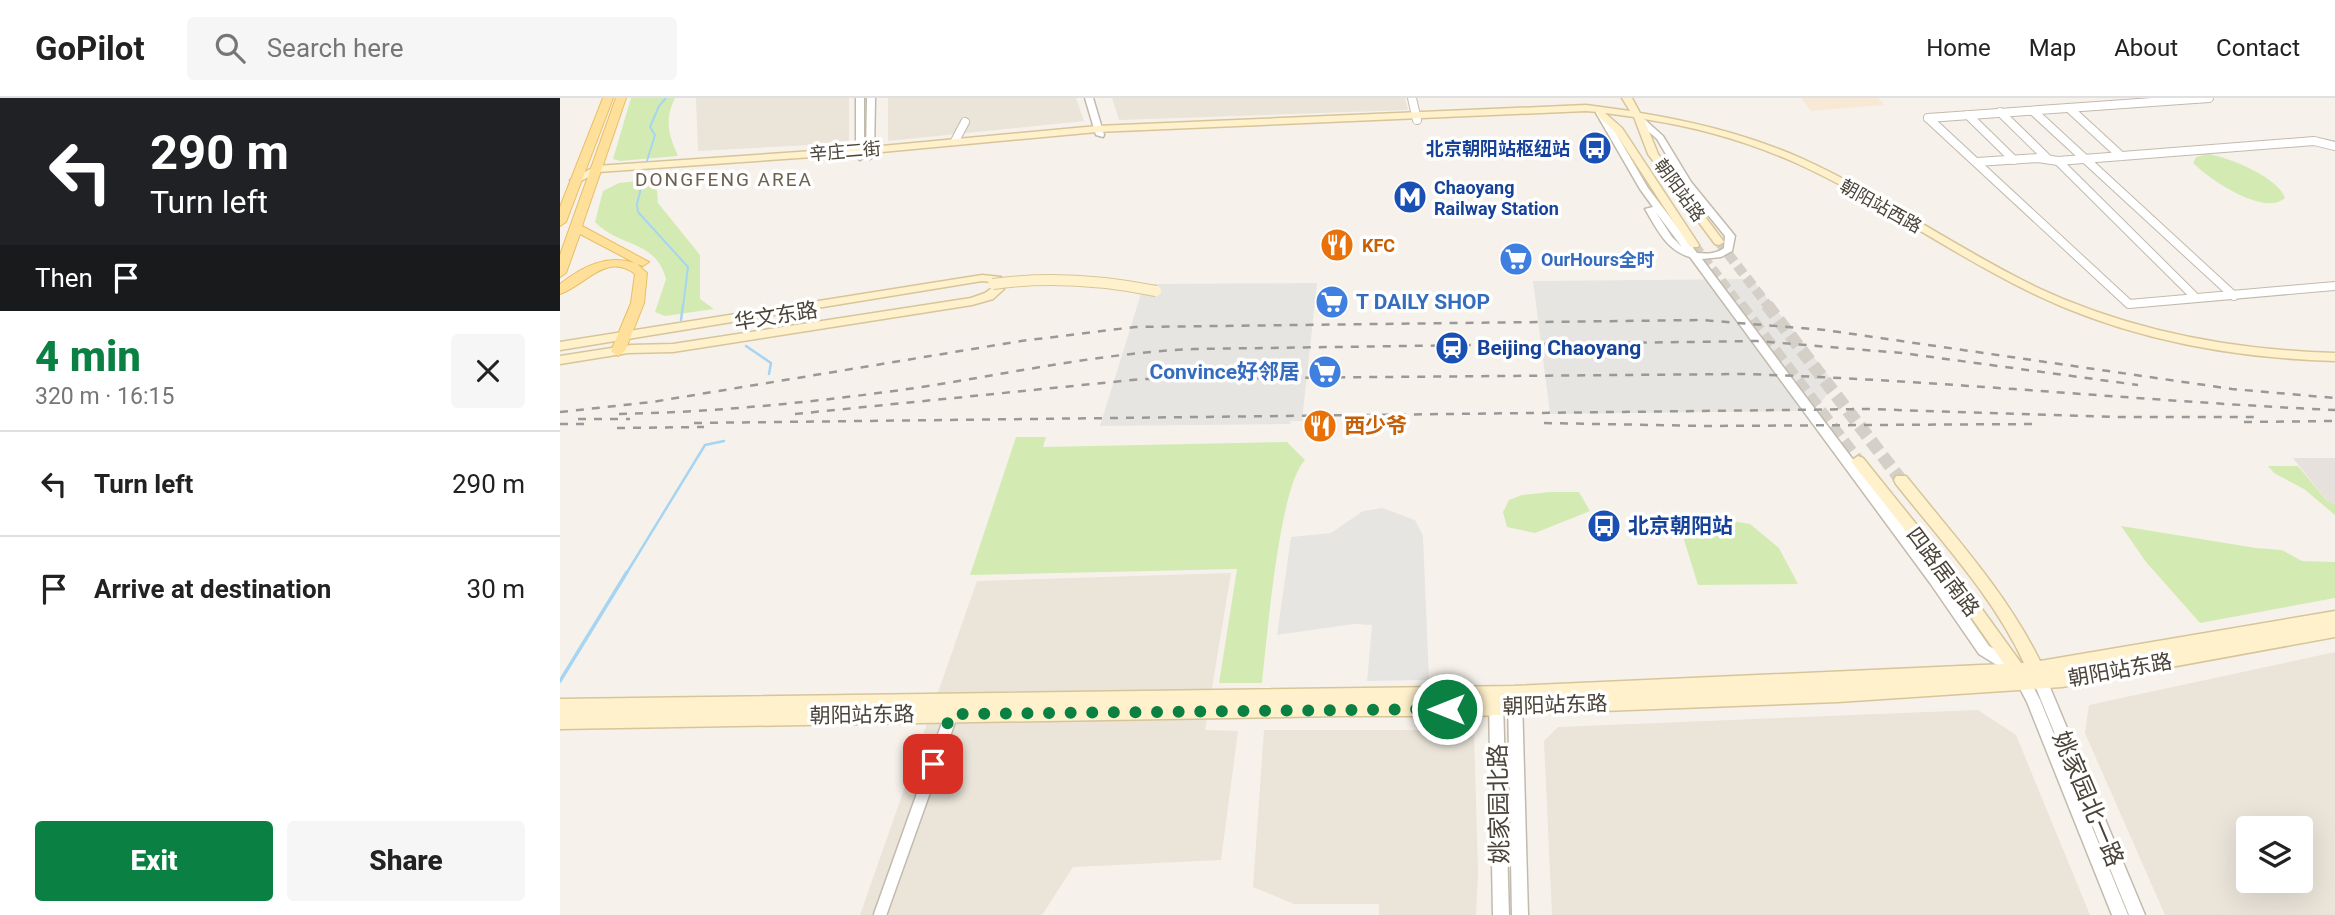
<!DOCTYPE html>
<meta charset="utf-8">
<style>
body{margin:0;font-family:Roboto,"Noto Sans SC",sans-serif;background:#f6f6f6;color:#222;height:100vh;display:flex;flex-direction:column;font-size:26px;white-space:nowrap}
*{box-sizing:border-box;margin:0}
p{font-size:23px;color:#767676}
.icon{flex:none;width:38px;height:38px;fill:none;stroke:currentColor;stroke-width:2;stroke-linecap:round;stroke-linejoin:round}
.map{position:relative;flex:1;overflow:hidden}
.panel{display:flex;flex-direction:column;background:#fff;width:560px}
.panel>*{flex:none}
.banner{background:#202124;color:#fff;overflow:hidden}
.fabs{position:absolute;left:1676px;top:718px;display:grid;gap:14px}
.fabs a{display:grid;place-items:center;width:77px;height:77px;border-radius:7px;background:#fff;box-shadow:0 7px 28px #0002;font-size:35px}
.pin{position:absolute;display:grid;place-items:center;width:60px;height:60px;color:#fff;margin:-30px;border-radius:14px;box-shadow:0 4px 10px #0006}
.me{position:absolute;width:77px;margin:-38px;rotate:270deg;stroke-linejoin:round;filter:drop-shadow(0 0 5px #0008)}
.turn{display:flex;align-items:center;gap:24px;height:147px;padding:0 35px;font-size:32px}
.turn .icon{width:91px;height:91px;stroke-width:2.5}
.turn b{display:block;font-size:49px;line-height:60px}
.then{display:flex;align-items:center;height:66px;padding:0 35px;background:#0003;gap:14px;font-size:26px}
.round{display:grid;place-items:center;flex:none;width:74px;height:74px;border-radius:7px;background:#f6f6f6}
.summary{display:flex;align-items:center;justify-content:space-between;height:119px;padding:0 35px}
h1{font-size:42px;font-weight:800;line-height:52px;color:#0b8043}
.cta{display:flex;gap:14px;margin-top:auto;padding:14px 35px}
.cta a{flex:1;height:80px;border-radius:7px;background:#0b8043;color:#fff;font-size:28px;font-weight:800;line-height:80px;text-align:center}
.cta a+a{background:#f6f6f6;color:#222}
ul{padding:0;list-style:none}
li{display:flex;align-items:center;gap:21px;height:105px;padding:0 35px;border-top:2px solid #e0e0e0}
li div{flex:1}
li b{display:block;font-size:26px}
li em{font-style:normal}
header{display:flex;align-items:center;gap:42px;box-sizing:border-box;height:98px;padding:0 35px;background:#fff;border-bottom:2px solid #e0e0e0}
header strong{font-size:33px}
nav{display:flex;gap:38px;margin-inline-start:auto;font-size:24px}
.search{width:490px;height:63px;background:#f6f6f6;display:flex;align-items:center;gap:18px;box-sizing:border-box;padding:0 24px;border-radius:7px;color:#767676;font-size:26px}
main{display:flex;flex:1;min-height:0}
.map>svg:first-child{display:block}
</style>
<header>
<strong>GoPilot</strong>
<div class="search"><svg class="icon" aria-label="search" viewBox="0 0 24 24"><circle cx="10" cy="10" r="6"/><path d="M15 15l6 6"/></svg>Search here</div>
<nav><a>Home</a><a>Map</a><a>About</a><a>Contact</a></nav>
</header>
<main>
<section class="panel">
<div class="banner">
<div class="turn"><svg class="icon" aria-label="left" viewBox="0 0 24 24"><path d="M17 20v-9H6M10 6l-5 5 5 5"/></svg><div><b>290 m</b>Turn left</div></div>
<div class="then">Then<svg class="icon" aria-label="arrive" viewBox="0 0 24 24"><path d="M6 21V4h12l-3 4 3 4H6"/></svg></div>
</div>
<div class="summary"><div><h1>4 min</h1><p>320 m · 16:15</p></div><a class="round"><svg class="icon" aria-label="close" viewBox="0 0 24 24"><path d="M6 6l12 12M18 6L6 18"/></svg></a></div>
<ul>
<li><svg class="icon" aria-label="left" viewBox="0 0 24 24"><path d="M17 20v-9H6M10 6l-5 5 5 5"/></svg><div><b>Turn left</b></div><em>290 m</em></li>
<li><svg class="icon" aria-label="arrive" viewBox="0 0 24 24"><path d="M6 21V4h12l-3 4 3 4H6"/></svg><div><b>Arrive at destination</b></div><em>30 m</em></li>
</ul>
<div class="cta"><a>Exit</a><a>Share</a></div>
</section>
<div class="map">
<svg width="1775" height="817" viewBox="0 0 1775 817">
<rect width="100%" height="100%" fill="#f6f2eb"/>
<!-- residential -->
<g fill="#eae4d9" fill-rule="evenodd">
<path d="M136 0H289V45L138 53Z"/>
<path d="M328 0H516L524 23 328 43Z"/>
<path d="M552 0H845L848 12 559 22Z"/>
<path d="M671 475 645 632 678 633 661 762 513 769 482 817H300L417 483Z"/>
<path d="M1775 554V817H1605L1525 635 1529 607ZM1689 730H1741V782H1689Z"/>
<path d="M1418 612 1456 637 1530 817H992L984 643 998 629Z"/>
<path d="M704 632H914L918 776 916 817H819V806H734L693 789Z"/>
</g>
<!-- commercial -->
<path fill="#f7e9d6" d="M1241 0H1318L1325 7 1251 13Z"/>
<!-- industrial -->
<path fill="#e6e1dc" d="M1733 360H1775V406L1768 404Z"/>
<!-- green -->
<g fill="#d3ebb3">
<path d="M71 0H115C104 22 109 37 118 58L60 63 53 61Z"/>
<path d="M1647 56C1667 58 1719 80 1725 100 1704 119 1649 81 1633 65L1636 59Z"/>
<path d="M96 81 98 105 140 157V201L154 211 105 218 95 214 106 181C95 141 60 150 35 124L43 93 59 85Z"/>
<path d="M456 339H486L483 349 727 344 745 362C719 388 707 541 702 585H659L677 471 410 477Z"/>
<path d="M1708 368H1738L1768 404 1775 406V417L1744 391 1714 375Z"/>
<path d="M990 394H1019L1030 413 975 435 947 429 943 414 949 402 962 397Z"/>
<path d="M1147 419 1190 426 1219 450 1238 486 1138 487 1121 432Z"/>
<path d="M1561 428 1696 450 1722 452 1742 463 1775 464V500L1640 525 1586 464Z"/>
</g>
<!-- parking -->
<g fill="#e7e5e2">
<path d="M1192 181 1268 277 1270 292 1261 305 1237 313 990 316 973 183Z"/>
<path d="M757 185 742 323H731L730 326 540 328 584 186Z"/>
<path d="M822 410 855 422 863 438 869 582 807 583 812 527 794 526 717 537 731 439 771 435 803 413Z"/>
</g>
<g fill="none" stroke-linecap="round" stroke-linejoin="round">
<!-- stream-far2 -->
<g stroke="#a6d5f3" stroke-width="2">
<path d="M86 66 95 37 90 29 99 8 106 0"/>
<path d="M83 82 77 106 78 114 128 169 123 209"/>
</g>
<!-- stream-far1 -->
<g stroke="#a6d5f3" stroke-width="2.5">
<path d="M121 222 123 207"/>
<path d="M186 248 211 265 209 276"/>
<path d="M66 476 145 347 164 343"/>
</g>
<!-- stream -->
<path stroke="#a6d5f3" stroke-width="3.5" d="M0 583 67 474"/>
<!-- secondary-tunnel-far1 -->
<g stroke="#d4cfc7" stroke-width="10" stroke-dasharray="10 5" stroke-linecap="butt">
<path d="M1159 144 1209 209"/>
<path d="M1134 147 1181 209"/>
</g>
<!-- secondary-tunnel -->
<g stroke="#d4cfc7" stroke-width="13" stroke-dasharray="13 6" stroke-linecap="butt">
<path d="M1180 207 1298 363"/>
<path d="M1207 207 1341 382"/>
</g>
<defs>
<g id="minor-far1">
<path d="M852 0 857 22"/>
<path d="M1510 11 1561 58"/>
<path d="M1473 13 1674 198"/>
<path d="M1440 14 1488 61"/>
<path d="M1408 17 1454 62"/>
<path d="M1368 20 1569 206 1775 188"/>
<path d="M1368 20 1649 0"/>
<path d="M395 43 405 24"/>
<path d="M1498 63 1636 200"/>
<path d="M1417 64 1478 60 1498 63 1754 43 1775 48"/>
</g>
<path id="minor" d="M320 817 393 612"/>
<g id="tertiary">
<path d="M296 0H304V59L300 62 296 59Z"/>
<path d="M307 0H315L314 58 310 61 306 58Z"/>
<path d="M525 0H533L544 37 543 39 536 37Z"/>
<path d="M1037 13H1043L1088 90 1137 155C1147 156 1156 156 1164 150L1165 138 1124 87 1097 41 1076 22 1083 20 1103 38 1131 84 1175 138 1172 153 1161 159 1142 161 1380 477 1429 548 1463 569 1480 602 1568 817H1552L1467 604 1453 577 1419 556 1370 485 1130 159C1106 152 1097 131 1085 111L1093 109 1080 91 1036 15ZM1095 113 1122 149 1112 139Z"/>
<path d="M1477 569 1482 571 1484 575 1585 817H1569L1470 575 1472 571Z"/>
<path d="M955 594 960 595 962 600 968 817H952L948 600 950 595Z"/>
<path d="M936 597 941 598 943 603 949 817H933L929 603 931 598Z"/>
</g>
<g id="secondary">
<path d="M1062 0H1072L1080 15C1136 24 1191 38 1243 61 1324 98 1396 150 1476 189 1570 233 1672 252 1775 255V263C1669 260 1563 240 1468 193 1388 154 1316 101 1236 65 1187 43 1136 29 1084 21L1098 56 1164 144 1159 147 1155 146 1088 56 1074 19 1045 15 1062 30 1139 147 1138 149H1130L1055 34 1038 18V14L1026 13 537 34 311 55 38 74 19 84 10 82 36 68 311 49 537 28 1026 7 1070 13Z"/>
<path d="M422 177 441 179 444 191 433 201 412 207 113 254 68 255 0 266V258L71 247 113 246 411 200 425 195 432 190V184L422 183 0 252V244Z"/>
<path d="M1298 358 1303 360 1398 478 1461 565H1464C1433 498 1381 443 1336 386L1334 382 1336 378H1346C1394 438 1446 494 1480 563L1775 513V539L1502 589 1278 604 913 618H780L0 631V615H31H0V601L954 588 1444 566 1388 486 1293 366 1291 363Z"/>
</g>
<g id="primary">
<path d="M43 0H53L6 124 0 128V109Z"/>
<path d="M56 0H66L22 128 89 164 83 168 77 166 87 175 84 205 65 253 58 258 51 253 71 205 75 176C46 154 26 187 0 196V186C23 168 47 156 75 165L20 136 6 175 0 179V157Z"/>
</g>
</defs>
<!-- minor-far1 casing -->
<use href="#minor-far1" stroke="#c2baad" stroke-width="10"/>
<!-- minor casing -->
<use href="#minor" stroke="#c2baad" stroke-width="15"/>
<!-- tertiary casing -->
<use href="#tertiary" stroke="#c2baad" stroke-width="3"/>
<!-- secondary casing -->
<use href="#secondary" stroke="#d7c59a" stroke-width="3"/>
<!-- primary casing -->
<use href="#primary" stroke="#e8be66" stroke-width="2"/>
<!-- minor-far1 -->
<use href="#minor-far1" stroke="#fff" stroke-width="8"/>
<!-- minor -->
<use href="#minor" stroke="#fff" stroke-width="12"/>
<!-- tertiary -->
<use href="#tertiary" fill="#fff" fill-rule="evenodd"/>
<!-- secondary -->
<use href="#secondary" fill="#fff1cb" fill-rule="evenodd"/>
<!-- primary -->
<use href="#primary" fill="#ffe09a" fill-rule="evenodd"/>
<!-- rail -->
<g stroke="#999" stroke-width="2.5" stroke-dasharray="8 8" stroke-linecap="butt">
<path d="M0 314 92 304 461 243 575 229 1142 222 1265 232 1672 291 1775 300"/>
<path d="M59 316C158 314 257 304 355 290 448 276 540 255 634 251L1197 243 1342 255 1578 287"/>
<path d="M235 316 582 281 1183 276C1381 282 1577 303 1775 312"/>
<path d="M18 321H70"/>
<path d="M1684 324 1775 323"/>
<path d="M134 325 1307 311 1555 319H1695"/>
<path d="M984 325 1147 328 1478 326"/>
<path d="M0 326H29"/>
<path d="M57 330 144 329"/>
</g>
<defs>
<path id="secondary-bridge" d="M433 186C489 178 541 182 596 193"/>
</defs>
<!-- secondary-bridge casing -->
<use href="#secondary-bridge" stroke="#d7c59a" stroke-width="12" stroke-linecap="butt"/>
<!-- secondary-bridge -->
<use href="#secondary-bridge" stroke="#fff1cb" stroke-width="10"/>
</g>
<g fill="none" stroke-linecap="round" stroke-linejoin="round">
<!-- route -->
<path stroke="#0b8043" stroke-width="12" stroke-dasharray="0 21.6" d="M373 666 391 616 887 611"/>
</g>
<!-- icons -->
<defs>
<symbol id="bus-disc" viewBox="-11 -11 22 22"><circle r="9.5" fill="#1a4fb4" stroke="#fff"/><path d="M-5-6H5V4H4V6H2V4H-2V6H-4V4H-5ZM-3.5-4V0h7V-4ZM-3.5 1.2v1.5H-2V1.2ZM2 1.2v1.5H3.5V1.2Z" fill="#fff"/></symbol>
<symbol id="metro-disc" viewBox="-11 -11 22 22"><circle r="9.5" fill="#1a4fb4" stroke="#fff"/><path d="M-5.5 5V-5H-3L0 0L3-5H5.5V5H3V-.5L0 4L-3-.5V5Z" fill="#fff"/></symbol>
<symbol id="restaurant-disc" viewBox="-11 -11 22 22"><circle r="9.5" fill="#e8710a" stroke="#fff"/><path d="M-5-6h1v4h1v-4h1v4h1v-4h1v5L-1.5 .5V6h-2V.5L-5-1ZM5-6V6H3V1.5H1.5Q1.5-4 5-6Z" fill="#fff"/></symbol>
<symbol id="supermarket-disc" viewBox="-11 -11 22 22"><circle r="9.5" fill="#3f7fe0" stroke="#fff"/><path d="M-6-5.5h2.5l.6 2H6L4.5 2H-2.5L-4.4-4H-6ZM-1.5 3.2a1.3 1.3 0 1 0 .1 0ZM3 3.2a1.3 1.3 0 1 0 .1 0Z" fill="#fff"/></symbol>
<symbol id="station-disc" viewBox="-11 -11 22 22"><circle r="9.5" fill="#1a4fb4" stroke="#fff"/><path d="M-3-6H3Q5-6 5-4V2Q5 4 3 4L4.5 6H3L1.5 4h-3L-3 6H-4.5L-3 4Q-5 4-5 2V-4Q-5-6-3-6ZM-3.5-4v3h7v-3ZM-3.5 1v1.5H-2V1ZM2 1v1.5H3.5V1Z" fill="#fff"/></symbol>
</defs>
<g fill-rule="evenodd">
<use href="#bus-disc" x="1016" y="31" width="38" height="38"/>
<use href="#metro-disc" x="831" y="80" width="38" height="38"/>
<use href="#restaurant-disc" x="758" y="128" width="38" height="38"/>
<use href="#supermarket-disc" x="937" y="142" width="38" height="38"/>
<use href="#supermarket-disc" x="753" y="185" width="38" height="38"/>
<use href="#station-disc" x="873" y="231" width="38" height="38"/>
<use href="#supermarket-disc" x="746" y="255" width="38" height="38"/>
<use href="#restaurant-disc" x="741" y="309" width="38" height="38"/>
<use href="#bus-disc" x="1025" y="409" width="38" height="38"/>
</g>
<g text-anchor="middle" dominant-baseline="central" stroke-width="7" stroke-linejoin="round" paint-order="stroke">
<!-- far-transit labels -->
<g font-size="18" font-weight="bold" fill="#164399" stroke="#fff" text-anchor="end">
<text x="1010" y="50">北京朝阳站枢纽站</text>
<text x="874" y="89" text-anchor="start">Chaoyang<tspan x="874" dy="21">Railway Station</tspan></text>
</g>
<!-- far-street labels -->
<g font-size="18" fill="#4a4338" stroke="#fff">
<text transform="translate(285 53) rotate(-5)">辛庄二街</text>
<text transform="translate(1120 92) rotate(54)">朝阳站路</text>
<text transform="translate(1321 108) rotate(29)">朝阳站西路</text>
</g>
<!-- far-food labels -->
<g font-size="18" font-weight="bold" fill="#c56008" stroke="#fff" text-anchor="start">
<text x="802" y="147">KFC</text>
</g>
<!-- far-shop labels -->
<g font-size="18" font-weight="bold" fill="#366cbe" stroke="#fff" text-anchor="start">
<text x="981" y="161">OurHours全时</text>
</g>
<!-- far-neighbourhood labels -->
<g font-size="19" letter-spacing="2" fill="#6e614f" stroke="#fff">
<text x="164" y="81">DONGFENG AREA</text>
</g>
<!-- shop labels -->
<g font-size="21" font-weight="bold" fill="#366cbe" stroke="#fff" text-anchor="start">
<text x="796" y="204">T DAILY SHOP</text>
<text x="740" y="274" text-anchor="end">Convince好邻居</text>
</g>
<!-- street labels -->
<g font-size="21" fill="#4a4338" stroke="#fff">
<text transform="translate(216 218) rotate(-9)">华文东路</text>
<text transform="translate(1383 474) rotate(53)">四路居南路</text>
<text transform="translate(1560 572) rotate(-10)">朝阳站东路</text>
<text transform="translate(995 607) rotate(-2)">朝阳站东路</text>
<text transform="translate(302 617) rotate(-1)">朝阳站东路</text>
</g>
<!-- transit labels -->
<g font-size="21" font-weight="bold" fill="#164399" stroke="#fff" text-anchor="start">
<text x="917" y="250">Beijing Chaoyang</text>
<text x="1068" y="428">北京朝阳站</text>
</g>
<!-- food labels -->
<g font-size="21" font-weight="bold" fill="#c56008" stroke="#fff" text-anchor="start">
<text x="784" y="328">西少爷</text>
</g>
<!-- near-street labels -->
<g font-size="24" fill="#4a4338" stroke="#fff">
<text transform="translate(1528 701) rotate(67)">姚家园北一路</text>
<text transform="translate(939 706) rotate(-91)">姚家园北路</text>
</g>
</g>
</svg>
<div class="fabs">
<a><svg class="icon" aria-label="layers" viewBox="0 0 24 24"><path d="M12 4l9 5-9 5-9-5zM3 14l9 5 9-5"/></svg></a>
</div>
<div class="pin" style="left:373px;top:666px;background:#d93025"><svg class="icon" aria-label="arrive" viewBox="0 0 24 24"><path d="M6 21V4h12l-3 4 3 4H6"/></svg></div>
<svg class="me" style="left:887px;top:611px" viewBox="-20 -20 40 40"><circle r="17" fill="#0b8043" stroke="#fff" stroke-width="3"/><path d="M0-11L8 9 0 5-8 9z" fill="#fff"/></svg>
</div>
</main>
